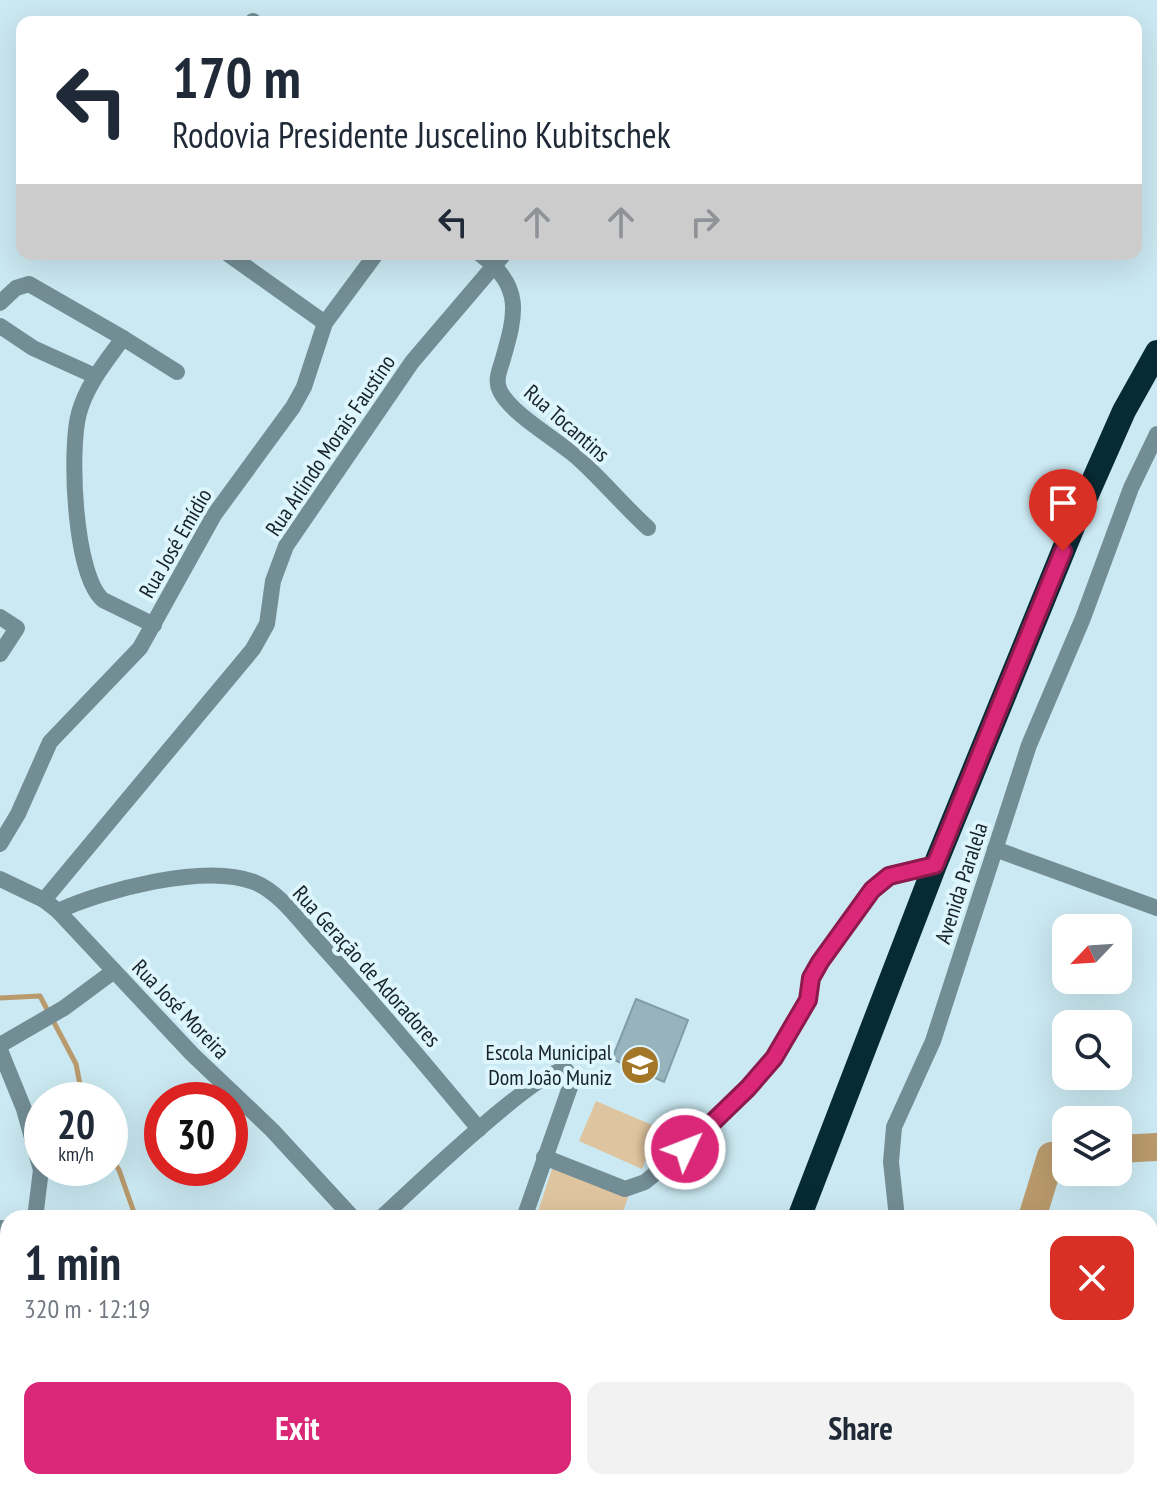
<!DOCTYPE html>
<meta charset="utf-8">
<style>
body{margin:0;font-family:"PT Sans Narrow",sans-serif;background:#f2f2f3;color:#1f2937;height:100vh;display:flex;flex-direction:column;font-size:30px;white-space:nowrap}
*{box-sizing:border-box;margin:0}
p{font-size:26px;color:#747a83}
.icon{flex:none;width:44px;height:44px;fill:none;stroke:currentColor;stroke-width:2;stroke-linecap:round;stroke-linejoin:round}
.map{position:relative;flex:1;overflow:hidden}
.sheet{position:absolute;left:0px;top:1210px;width:1158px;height:280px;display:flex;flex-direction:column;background:#fff;border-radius:24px 24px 0 0;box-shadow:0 8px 32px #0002}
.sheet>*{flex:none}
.top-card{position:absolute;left:16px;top:16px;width:1126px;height:244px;border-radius:16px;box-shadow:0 8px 32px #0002;background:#fff;color:#1f2937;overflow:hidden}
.needle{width:52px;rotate:245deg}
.tools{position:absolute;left:1052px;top:914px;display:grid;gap:16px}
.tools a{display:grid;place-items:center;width:80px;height:80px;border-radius:16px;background:#fff;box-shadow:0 8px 32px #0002;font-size:40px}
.speed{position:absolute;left:24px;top:1082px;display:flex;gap:16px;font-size:40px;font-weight:700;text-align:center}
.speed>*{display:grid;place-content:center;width:104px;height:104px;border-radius:50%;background:#fff;box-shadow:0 8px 32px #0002;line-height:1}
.speed small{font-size:20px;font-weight:400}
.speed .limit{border:12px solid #d22;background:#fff;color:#111}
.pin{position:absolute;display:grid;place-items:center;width:68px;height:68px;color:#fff;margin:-82px -34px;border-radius:50% 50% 50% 0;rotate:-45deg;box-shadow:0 0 8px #0007}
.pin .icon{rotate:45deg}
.me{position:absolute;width:88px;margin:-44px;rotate:47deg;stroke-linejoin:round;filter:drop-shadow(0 0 6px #0008)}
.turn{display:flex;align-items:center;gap:28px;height:168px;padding:0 24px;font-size:36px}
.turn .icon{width:104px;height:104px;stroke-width:2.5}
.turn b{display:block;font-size:56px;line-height:68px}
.lanes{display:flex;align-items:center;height:76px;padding:0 24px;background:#0003;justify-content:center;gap:40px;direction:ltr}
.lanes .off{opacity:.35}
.round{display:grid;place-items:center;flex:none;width:84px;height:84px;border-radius:16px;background:#f2f2f3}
.headline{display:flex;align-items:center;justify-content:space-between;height:136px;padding:0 24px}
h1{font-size:48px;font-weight:800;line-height:60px}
.primary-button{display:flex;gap:16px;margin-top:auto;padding:16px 24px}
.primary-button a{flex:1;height:92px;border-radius:16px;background:#db2777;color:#fff;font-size:32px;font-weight:800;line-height:92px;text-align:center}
.primary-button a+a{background:#f2f2f3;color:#1f2937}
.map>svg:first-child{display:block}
</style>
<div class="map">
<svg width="1157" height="1490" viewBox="0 0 1157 1490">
<rect width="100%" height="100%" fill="#cbe9f2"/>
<!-- green -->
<g fill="#dfc59f">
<path d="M596 1101 659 1128 642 1169 579 1141Z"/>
<path d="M554 1163 629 1194 621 1218H536Z"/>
</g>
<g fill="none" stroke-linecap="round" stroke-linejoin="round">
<!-- stream -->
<g stroke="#b99a6d" stroke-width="5">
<path d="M0 998 40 996 76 1064 83 1100"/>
<path d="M110 1156 119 1170 136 1218"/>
<path d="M226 1490 229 1482"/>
</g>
<!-- river -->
<g stroke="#b99a6d" stroke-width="28">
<path d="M1118 1149 1157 1147"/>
<path d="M1032 1218 1051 1156 1066 1155"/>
<path d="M1083 1490V1482"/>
</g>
</g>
<!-- building -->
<path fill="#97b3bc" stroke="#809da5" stroke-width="2" d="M636 999 688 1020 664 1082 612 1059Z"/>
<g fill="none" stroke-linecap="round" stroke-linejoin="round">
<!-- street -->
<g stroke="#738d95" stroke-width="16">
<path d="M253 21 254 22"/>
<path d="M228 254 325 323"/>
<path d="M480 254C524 287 516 314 502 362 499 372 495 381 500 391 512 415 558 440 579 459 603 481 624 506 648 528"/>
<path d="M0 303 16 288 29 284 123 338"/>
<path d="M0 326 33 348 95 376"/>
<path d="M0 617 17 628 0 654"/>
<path d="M154 625 103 600C74 575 69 449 79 413 87 384 106 362 123 338L177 372"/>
<path d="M0 844 18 814 50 742 140 648 214 515 293 407 304 387 325 323 376 254"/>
<path d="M995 849 1157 908"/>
<path d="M0 879 44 900 58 911 192 1054 272 1130 353 1218"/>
<path d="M44 900 253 649 267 624 273 581 286 546 412 362 504 254"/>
<path d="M58 911C104 890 205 863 254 882 279 892 298 919 316 939 372 1001 426 1065 479 1129"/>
<path d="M0 1045 64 1008 114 971"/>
<path d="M0 1050 24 1109 41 1170 35 1218"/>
<path d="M544 1157 625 1189 645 1182 702 1134 774 1058 808 1000 811 978 820 962 877 885 900 872 935 865"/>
<path d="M381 1218C407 1194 540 1066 566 1070L571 1078 570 1087 524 1218"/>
<path d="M897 1218 891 1162 894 1127 933 1041 1029 745 1083 618 1131 488 1157 434"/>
<path d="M0 1228H8"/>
<path d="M0 1335 8 1313"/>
<path d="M64 1482 93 1490"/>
<path d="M401 1482 408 1490"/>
<path d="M463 1482 464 1490"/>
<path d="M571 1482 578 1490"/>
<path d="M3 1490 8 1481"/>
<path d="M162 1490 174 1482"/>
<path d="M786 1490 789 1482"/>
<path d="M925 1490 928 1482"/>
</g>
<!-- highway -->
<g stroke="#072b34" stroke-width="24">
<path d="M799 1218 935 865 1075 522 1124 411 1157 352"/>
<path d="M689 1490 692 1482"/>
<path d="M728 1490 730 1482"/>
</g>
</g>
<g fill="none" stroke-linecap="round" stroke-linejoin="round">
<defs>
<path id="route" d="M685 1149 748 1088 774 1058 808 1000 811 978 820 962 872 890 889 876 935 865 1063 551"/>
</defs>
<!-- route casing -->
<use href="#route" stroke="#8e194d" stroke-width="20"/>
<!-- route -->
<use href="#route" stroke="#db2777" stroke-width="14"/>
</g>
<!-- icons -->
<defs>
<symbol id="school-disc" viewBox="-11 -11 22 22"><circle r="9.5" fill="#a37628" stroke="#ddf5fd"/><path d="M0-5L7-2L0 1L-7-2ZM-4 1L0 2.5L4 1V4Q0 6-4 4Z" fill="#fff"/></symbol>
</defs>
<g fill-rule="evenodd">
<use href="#school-disc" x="618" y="1043" width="44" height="44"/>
</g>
<g text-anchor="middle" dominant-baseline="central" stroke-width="8" stroke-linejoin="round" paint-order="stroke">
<!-- street labels -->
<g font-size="22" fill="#172226" stroke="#ddf5fd">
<text transform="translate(567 423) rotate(41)">Rua Tocantins</text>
<text transform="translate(330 445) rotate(-56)">Rua Arlindo Morais Faustino</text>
<text transform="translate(175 543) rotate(-60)">Rua José Emídio</text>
<text transform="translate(961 883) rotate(-72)">Avenida Paralela</text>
<text transform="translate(367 966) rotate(48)">Rua Geração de Adoradores</text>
<text transform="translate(181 1009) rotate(46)">Rua José Moreira</text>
</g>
<!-- poi labels -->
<g font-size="22" fill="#172226" stroke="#ddf5fd" text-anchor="end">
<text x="612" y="1052">Escola Municipal<tspan x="612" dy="25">Dom João Muniz</tspan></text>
</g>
</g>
</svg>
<div class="tools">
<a><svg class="needle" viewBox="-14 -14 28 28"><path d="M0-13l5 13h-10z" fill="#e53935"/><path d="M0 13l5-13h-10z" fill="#747a83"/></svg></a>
<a><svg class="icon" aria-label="search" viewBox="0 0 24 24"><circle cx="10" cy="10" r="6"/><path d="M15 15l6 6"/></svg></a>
<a><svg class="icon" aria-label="layers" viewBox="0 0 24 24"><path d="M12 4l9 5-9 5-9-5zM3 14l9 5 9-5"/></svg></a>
</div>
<div class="speed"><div>20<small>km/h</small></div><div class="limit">30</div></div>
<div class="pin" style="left:1063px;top:551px;background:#d93025"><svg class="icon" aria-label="arrive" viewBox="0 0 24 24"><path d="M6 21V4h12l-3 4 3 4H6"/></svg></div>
<svg class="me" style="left:685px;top:1149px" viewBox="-20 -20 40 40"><circle r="17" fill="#db2777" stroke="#fff" stroke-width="3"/><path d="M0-11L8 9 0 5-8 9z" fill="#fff"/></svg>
<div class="top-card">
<div class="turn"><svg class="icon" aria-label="left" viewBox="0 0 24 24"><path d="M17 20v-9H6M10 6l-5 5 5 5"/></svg><div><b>170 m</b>Rodovia Presidente Juscelino Kubitschek</div></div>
<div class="lanes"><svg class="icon" aria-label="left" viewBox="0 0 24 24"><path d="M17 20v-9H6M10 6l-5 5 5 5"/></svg><svg class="icon off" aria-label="ahead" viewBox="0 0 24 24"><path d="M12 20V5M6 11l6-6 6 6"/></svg><svg class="icon off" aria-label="ahead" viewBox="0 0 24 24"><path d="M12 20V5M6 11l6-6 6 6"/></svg><svg class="icon off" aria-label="right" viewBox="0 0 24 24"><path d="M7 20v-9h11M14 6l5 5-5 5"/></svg></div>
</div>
<section class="sheet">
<div class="headline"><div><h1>1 min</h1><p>320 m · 12:19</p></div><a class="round" style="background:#d93025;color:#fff"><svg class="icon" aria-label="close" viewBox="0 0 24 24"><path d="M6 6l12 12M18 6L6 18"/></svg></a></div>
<div class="primary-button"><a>Exit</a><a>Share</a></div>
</section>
</div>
